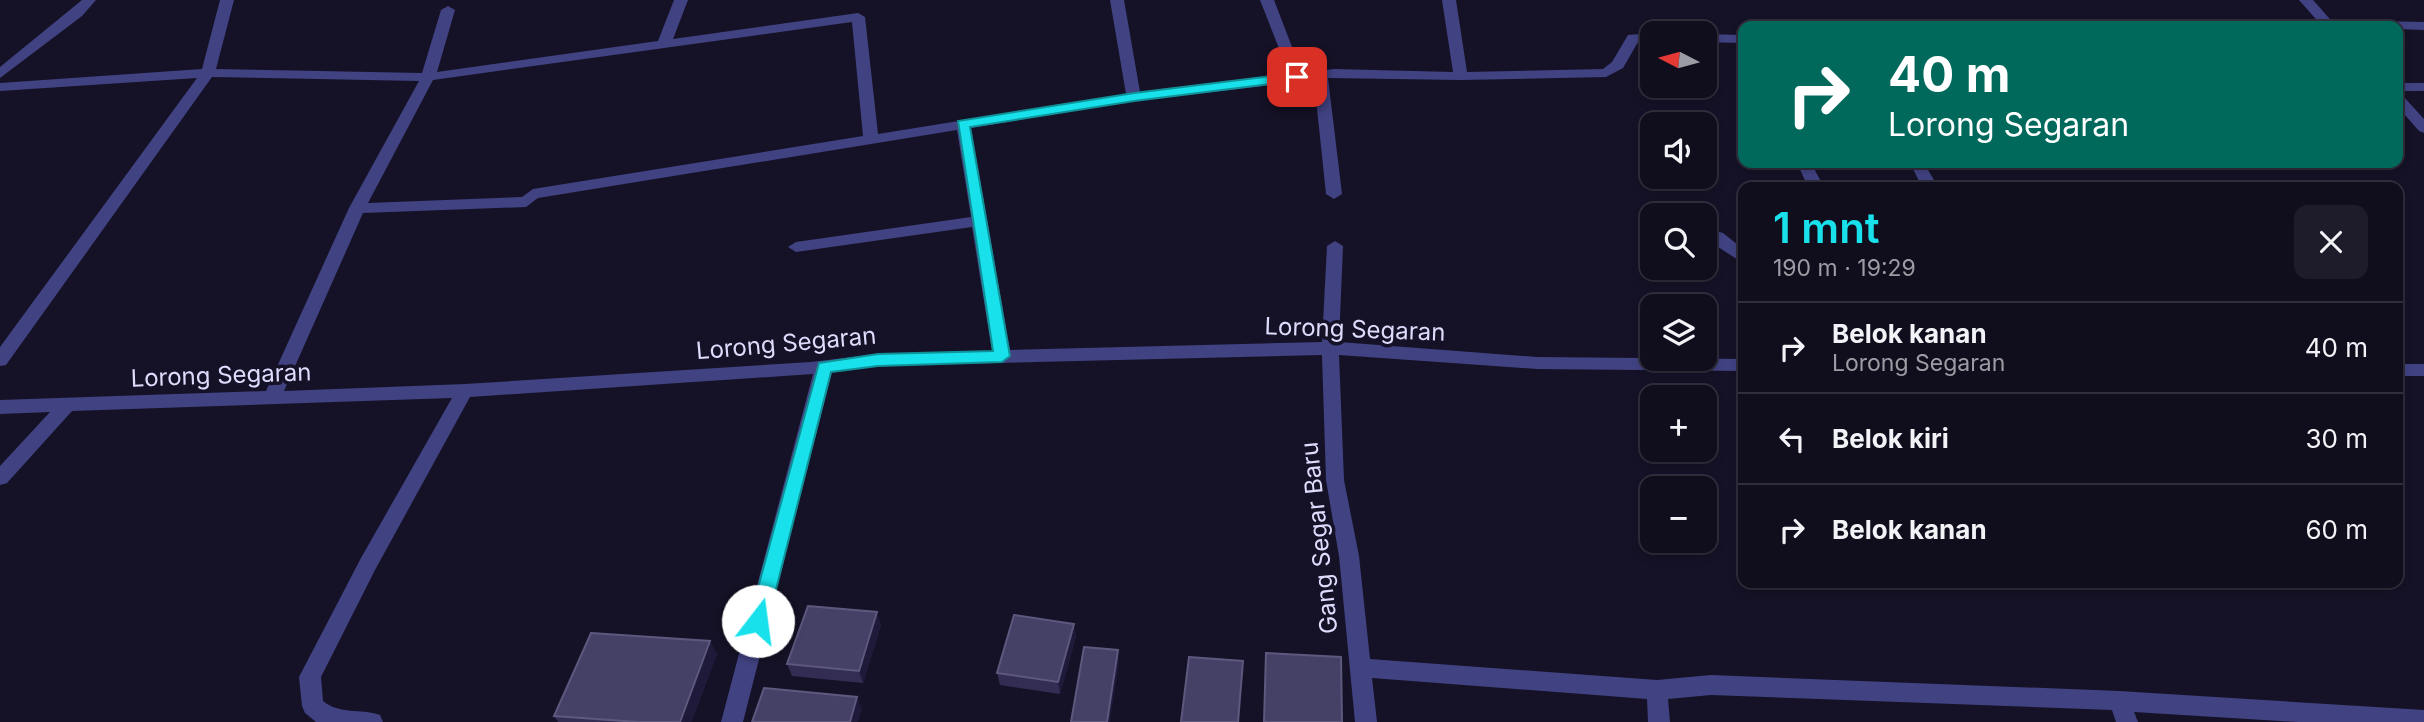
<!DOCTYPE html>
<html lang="id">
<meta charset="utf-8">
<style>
body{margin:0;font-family:Inter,sans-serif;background:#1e1c2a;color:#f1f3f6;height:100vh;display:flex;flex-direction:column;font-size:26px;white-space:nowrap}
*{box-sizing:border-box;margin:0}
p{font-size:23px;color:#9c9ca4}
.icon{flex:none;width:38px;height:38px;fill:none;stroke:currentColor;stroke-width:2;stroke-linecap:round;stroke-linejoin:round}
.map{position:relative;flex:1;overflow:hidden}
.panel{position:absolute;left:1738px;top:182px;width:665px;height:406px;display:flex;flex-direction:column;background:#100e1d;border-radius:14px;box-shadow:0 4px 10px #0003,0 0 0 2px #302e3b}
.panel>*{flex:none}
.banner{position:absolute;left:1738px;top:21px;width:665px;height:147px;border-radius:14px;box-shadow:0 4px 10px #0003,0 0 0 2px #302e3b;background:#00695c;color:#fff;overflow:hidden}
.needle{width:46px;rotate:276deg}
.fabs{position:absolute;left:1640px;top:21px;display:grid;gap:14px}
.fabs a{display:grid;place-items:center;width:77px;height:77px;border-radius:14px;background:#100e1d;box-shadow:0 4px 10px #0003,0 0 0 2px #302e3b;font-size:35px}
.pin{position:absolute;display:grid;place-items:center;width:60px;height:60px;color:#fff;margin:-30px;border-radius:14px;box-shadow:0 4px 10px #0006}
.me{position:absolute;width:77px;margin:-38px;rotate:15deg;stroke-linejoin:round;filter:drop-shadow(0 0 5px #0008)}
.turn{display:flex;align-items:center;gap:24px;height:147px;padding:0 35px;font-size:32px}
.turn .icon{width:91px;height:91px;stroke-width:2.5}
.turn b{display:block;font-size:49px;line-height:60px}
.round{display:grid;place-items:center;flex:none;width:74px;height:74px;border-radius:14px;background:#1e1c2a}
.headline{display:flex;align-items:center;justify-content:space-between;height:119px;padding:0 35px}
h1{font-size:42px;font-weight:600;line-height:52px;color:#18e1eb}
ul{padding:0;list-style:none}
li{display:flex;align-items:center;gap:21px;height:91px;padding:0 35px;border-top:2px solid #302e3b}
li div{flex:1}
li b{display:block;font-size:26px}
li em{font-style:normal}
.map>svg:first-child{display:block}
</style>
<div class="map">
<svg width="2424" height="722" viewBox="0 0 2424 722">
<rect width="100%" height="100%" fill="#151227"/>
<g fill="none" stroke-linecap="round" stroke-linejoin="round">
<!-- minor -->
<g fill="#414282" fill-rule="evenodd">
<path d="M82 0H96L82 16 0 78V67Z"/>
<path d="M220 0H234L216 69 422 73 441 10 448 6 455 10 437 72 658 41 674 0H688L673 39 858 13 865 17 878 134 1126 94 1110 0H1124L1140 92 1289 74 1260 0H1274L1302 73 1334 69 1453 72 1442 0H1456L1467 72 1603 69 1612 62 1628 35 1652 33H1653L1652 41 1638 42 1623 68 1606 77 1461 80 1328 78 1342 194 1334 199 1326 194 1314 80 1134 101 971 128 1010 350 1322 342 1327 246 1335 241 1343 246 1339 342 1537 357 1743 359V371L1537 369 1339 355 1344 480 1359 556 1370 659 1657 680 1711 675 2119 691 2424 710V722H2298L2134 712 2138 722H2116L2112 710 1711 695 1668 699 1670 722H1648L1647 699 1372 678 1377 722H1355L1339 556 1326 480 1322 355 878 366 832 372 743 722H721L813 374 470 397 375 570 321 677 323 701C340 715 360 708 380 715L383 722H316L305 713 302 706 299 677 361 558 452 398 72 411 7 483 0 485V466L50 412 0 414V400L266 391 349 208 419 81 212 77 6 365 0 366V347L197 78 0 91V83L202 69ZM852 22 863 136 533 189 522 197 368 203 433 80ZM957 130 971 217 796 242 788 247 796 252 972 227 992 351 878 354 811 362 465 384 284 391 363 213 526 207 538 198Z"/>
<path d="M2327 20 2424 22V30L2398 29V26H2322V21Z"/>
<path d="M1704 34 1743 35V43L1704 42Z"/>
<rect x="2398" y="83" width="26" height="8"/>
<path d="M1797 163H1811L1824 187H1808Z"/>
<path d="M1910 163H1924L1938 187H1922Z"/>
<path d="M1704 227 1723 233 1743 249V263L1704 238Z"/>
<rect x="2398" y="364" width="26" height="12"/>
</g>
<!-- tertiary -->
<g fill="#414282" fill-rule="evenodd">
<path d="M2299 0H2313L2336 26H2322Z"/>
<path d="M2398 95 2403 96 2424 119V133L2419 131 2398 107Z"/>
</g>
</g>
<!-- wall -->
<g fill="#332d54">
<path d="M881 625 863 683 792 676 787 664Z"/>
<path d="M1076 636 1060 694 1000 685 997 673Z"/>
<path d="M717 654 691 722H558L554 716Z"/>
</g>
<!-- shaded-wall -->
<g fill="#1f1a3a">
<path d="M877 612 881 625 863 683 859 671Z"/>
<path d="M1074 624 1076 636 1060 694 1058 682Z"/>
<path d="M710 641 717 654 691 722H680Z"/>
<path d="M1118 650 1119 662 1110 722H1107Z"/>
<path d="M857 697 862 709 858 722H850Z"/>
</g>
<!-- building -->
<g fill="#454066" stroke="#5d587d" stroke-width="2">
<path d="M808 606 877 612 859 671 787 664Z"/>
<path d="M1014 615 1074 624 1058 682 997 673Z"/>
<path d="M591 633 710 641 680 722H638L554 716Z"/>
<path d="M1084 647 1118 650 1107 722H1071Z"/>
<path d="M1266 653 1341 657 1342 722H1264Z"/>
<path d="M1189 657 1243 661 1238 722H1181Z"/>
<path d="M764 688 857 697 850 722H752Z"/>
</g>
<!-- route -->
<path fill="#18e1eb" stroke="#109299" stroke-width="2" d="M1297 73 1303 77 1301 80 1134 101 970 127 1010 356 1002 362 878 366 831 372 768 621 765 626H752L749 621 819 363 878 354 993 351 958 121 1134 93Z"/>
<g text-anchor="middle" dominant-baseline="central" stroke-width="7" stroke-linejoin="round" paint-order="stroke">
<!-- street labels -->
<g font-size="24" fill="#dedcfc" stroke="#151227">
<text transform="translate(1355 329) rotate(2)">Lorong Segaran</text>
<text transform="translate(786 343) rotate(-5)">Lorong Segaran</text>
<text transform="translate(221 375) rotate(-2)">Lorong Segaran</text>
<text transform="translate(1319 538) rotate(-96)">Gang Segar Baru</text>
</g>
</g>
</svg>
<div class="fabs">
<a><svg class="needle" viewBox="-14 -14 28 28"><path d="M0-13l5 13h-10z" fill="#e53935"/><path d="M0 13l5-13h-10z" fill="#9c9ca4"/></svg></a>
<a><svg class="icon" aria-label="sound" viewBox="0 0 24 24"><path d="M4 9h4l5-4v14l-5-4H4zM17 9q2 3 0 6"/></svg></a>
<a><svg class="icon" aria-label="search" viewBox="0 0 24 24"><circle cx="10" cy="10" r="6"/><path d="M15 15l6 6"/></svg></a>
<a><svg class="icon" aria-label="layers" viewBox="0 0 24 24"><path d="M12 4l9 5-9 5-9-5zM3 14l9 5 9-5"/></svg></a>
<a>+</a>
<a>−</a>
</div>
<div class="pin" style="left:1297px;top:77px;background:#d93025"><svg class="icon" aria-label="arrive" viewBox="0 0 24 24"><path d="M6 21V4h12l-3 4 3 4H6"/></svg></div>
<svg class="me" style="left:758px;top:621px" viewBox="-20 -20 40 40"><circle r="19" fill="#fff"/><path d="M0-13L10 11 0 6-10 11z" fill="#18e1eb"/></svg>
<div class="banner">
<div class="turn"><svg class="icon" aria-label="right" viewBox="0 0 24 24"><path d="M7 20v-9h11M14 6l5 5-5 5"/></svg><div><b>40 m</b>Lorong Segaran</div></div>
</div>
<section class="panel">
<div class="headline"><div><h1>1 mnt</h1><p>190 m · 19:29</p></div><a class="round"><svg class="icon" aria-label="close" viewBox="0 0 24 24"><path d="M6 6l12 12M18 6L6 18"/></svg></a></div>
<ul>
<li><svg class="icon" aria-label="right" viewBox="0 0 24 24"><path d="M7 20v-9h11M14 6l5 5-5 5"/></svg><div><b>Belok kanan</b><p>Lorong Segaran</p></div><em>40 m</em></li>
<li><svg class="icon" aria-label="left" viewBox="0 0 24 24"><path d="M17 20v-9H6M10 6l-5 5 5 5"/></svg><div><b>Belok kiri</b></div><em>30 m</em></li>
<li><svg class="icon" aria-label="right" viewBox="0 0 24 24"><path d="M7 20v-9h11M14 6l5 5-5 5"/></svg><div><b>Belok kanan</b></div><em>60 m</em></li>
</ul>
</section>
</div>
